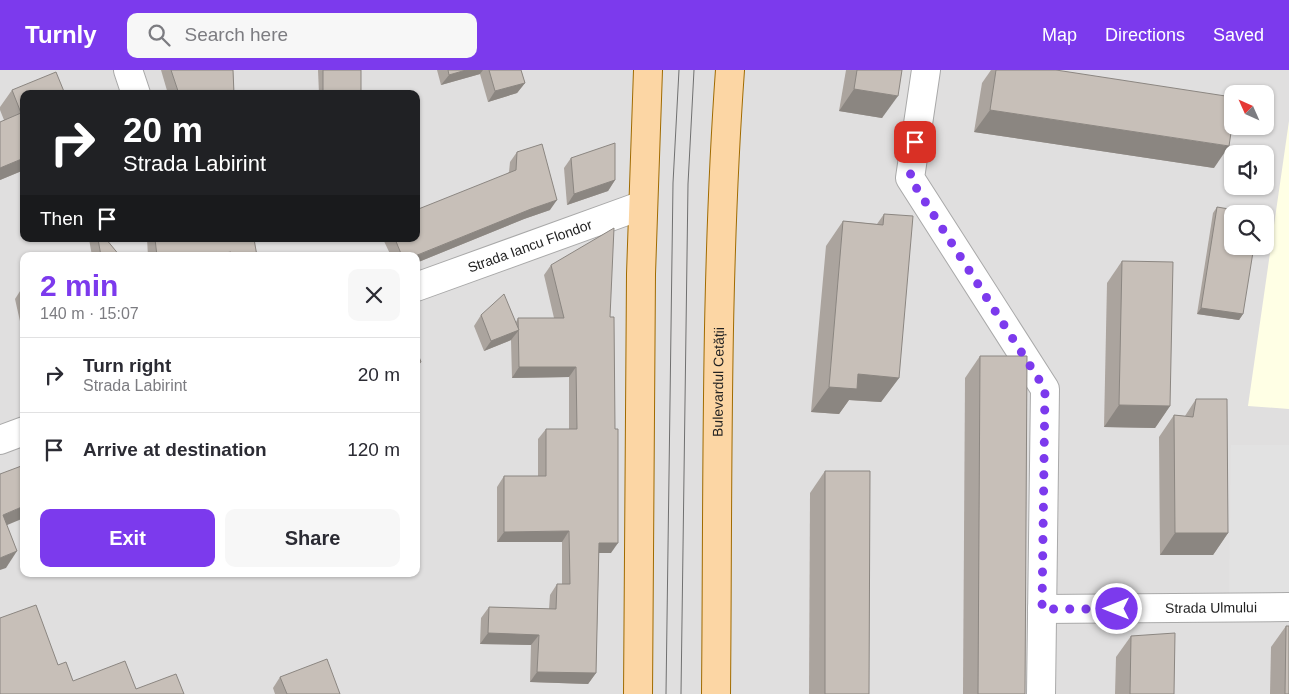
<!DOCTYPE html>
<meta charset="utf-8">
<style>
body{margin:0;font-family:Helvetica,sans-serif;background:#f7f7f7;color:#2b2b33;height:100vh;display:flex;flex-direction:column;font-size:19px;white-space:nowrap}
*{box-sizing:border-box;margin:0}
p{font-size:16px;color:#7c7c81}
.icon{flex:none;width:28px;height:28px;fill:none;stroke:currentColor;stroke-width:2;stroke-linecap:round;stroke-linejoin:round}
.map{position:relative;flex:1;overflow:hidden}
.sheet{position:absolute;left:20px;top:182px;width:400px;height:325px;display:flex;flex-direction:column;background:#fff;border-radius:10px;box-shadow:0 1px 4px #0004}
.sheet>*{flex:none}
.top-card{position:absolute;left:20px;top:20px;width:400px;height:152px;border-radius:10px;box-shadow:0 1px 4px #0004;background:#202124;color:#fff;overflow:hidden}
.needle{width:32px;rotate:315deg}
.controls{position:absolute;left:1224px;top:15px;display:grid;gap:10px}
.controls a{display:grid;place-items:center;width:50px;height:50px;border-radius:10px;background:#fff;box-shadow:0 1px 4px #0004;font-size:25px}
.pin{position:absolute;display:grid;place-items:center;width:42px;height:42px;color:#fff;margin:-21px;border-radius:10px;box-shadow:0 2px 8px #0006}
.me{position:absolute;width:55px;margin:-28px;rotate:270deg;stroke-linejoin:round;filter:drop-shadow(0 0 4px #0008)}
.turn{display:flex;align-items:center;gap:18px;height:105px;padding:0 20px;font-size:22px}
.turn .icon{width:65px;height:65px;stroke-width:2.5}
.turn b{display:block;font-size:35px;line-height:42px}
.then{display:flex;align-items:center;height:48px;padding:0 20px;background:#0003;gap:10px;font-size:19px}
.round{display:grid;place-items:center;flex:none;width:52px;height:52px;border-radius:10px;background:#f7f7f7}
.head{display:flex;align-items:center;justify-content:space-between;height:85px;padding:0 20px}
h1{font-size:30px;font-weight:800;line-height:38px;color:#7c3aed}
.cta{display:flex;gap:10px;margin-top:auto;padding:10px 20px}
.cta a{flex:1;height:58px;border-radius:10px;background:#7c3aed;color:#fff;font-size:20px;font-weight:800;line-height:58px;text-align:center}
.cta a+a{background:#f7f7f7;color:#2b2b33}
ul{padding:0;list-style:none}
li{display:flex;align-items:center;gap:15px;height:75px;padding:0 20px;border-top:1px solid #e1e1e2}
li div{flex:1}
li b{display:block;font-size:19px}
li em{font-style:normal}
header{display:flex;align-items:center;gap:30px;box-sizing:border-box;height:70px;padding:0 25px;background:#7c3aed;color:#fff}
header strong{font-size:24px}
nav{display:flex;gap:28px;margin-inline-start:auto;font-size:18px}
.search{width:350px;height:45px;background:#f7f7f7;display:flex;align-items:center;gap:12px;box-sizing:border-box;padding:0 18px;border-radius:10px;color:#7c7c81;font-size:19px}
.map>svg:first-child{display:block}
</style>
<header>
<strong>Turnly</strong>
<div class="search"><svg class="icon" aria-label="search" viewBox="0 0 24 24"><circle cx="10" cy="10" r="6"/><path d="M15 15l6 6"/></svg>Search here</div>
<nav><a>Map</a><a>Directions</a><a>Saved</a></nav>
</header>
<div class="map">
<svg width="1289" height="624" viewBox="0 0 1289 624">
<rect width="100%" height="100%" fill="#f2efe9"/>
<!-- residential -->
<path fill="#e0dfdf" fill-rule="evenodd" d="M0 0H1289V624H0ZM24 24H416V169H24ZM1232 24H1265V56H1232ZM1232 84H1265V116H1232ZM1232 144H1265V176H1232ZM24 186H416V504H24Z"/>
<!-- education -->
<path fill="#ffffe5" d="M1289 51V339L1248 336Z"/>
<!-- parking -->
<path fill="#e2e2e2" d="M1231 375H1289V525L1229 524Z"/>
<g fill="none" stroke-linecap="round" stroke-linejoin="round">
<defs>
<g id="minor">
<path d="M128 0 136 24"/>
<path d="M926 0 910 108 1045 319 1041 624"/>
<path id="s1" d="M416 217 643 135"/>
<path d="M0 370 24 361"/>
<path id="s2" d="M1042 539 1289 537"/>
</g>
<g id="major">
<path d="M638 624 641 204 648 0"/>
<path id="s3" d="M716 624C718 416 715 208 730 0"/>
</g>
</defs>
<!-- minor casing -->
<use href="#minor" stroke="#a9a9a9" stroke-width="30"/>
<!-- major casing -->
<use href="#major" stroke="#a06b00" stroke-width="30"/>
<!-- minor -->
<use href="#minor" stroke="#fff" stroke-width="28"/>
<!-- major -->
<use href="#major" stroke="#fcd6a4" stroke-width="28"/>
<!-- tram -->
<g stroke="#707070" stroke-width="1">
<path d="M666 624 673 113 679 0"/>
<path d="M681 624 688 114 694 0"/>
</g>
</g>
<!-- wall -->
<g fill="#aba49e">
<path d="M161 0H233L234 24H168Z"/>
<path d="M318 0H361V24H319Z"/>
<path d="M437 0H521L525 13 517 23 488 32 480 4 441 15Z"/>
<path d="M846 0H902L882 48 839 41Z"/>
<path d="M991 0H1056L1214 98 974 62 982 13Z"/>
<path d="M12 20 24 24V100L0 110 4 50 0 40V37Z"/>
<path d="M517 82 550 140 524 149 416 193V186H391L383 169H416L509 102 510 92Z"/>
<path d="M571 88 615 110 608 121 567 135 564 98Z"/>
<path d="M1217 137 1243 244 1239 250 1197 244 1213 143Z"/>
<path d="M884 144 899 308 881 332 849 330 839 344 811 342 826 176 843 151 877 154Z"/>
<path d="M89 169H106L120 186H92Z"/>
<path d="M147 169H254L257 186H148Z"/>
<path d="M1122 191 1170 336 1155 358 1104 357 1107 213Z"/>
<path d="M551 195 610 247 611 483H599L596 603 588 614 530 612 531 575 480 574 481 548 489 537 549 539 550 525 557 514H562V472H497V417L504 406H538V369L546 359H569V307L512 308 511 270 484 281 474 256 481 245 516 252 518 248H554L544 205Z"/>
<path d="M22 218H24V269L15 229Z"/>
<path d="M980 286 1025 624H963L965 308Z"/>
<path d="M1196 329 1228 463 1213 485H1160L1159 367 1174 345 1185 346Z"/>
<path d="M825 401 869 624H809L810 423Z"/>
<path d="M1286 556 1289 624H1270L1271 577Z"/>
<path d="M1131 566 1174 624H1115L1116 587Z"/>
<path d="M280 607 340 624H275L273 618Z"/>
</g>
<!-- shaded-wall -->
<g fill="#8b8681">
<path d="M466 0H483L480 4 441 15 449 5Z"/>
<path d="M525 13 517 23 488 32 495 21Z"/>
<path d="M854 19 898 26 882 48 839 41Z"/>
<path d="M990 40 1229 76 1214 98 974 62Z"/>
<path d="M24 88V100L0 110V98Z"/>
<path d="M615 110 608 121 567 135 574 124Z"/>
<path d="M557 130 550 140 524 149 416 193V186L531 139Z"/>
<path d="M231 182 229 186H209Z"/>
<path d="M1201 238 1243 244 1239 250 1197 244Z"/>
<path d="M519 260 511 270 484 281 491 271Z"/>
<path d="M421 292 416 299V294Z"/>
<path d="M519 297H576L569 307 512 308Z"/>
<path d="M858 304 899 308 881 332 849 330 839 344 811 342 829 317Z"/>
<path d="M1119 335 1170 336 1155 358 1104 357Z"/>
<path d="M24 436V448L0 458 3 445Z"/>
<path d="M569 461 562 472H497L504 462Z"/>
<path d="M1175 463H1228L1213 485H1160Z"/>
<path d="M599 473H618L611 483H592Z"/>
<path d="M17 481 6 498 0 500V488Z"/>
<path d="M488 563 539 565 531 575 480 574Z"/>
<path d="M537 602 596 603 588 614 530 612Z"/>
</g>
<!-- building -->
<g fill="#c7bfb8" stroke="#8b8681">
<path d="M171 0H233L234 24H179Z"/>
<rect x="323" y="0" width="38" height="24"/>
<path d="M448 0H466L449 5Z"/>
<path d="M489 0H521L525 13 495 21Z"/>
<path d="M857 0H902L898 26 854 19Z"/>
<path d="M996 0H1056L1232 27V56L1229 76 990 40Z"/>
<path d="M56 2 65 24H24V88L0 98V52L21 43 12 20Z"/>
<path d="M615 73V110L574 124 571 88Z"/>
<path d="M542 74 557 130 531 139 415 186H402L395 169H416V140L516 100 517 82Z"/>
<path d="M1217 137 1259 144H1232V176H1254L1243 244 1201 238Z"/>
<path d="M884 144 913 146 899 308 858 304 857 319 829 317 843 151 883 155Z"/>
<path d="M614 158 610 247H614L615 359H618V473H599L596 603 537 602 539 565 488 563 489 537 556 539 557 514H570L569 461 504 462V406H546V359H577L576 297H519L518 248H564L551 195Z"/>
<path d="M98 169H106L120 186H101Z"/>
<path d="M155 169H254L257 186H232L231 182 209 186H157Z"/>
<path d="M1122 191 1173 192 1170 336 1119 335Z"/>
<path d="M504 224 519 260 491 271 481 245Z"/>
<path d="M416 279 421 292 416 294Z"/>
<path d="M980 286H1027L1025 624H978Z"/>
<path d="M1196 329H1227L1228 463H1175L1174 345 1193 347Z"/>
<path d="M24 395V436L3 445 17 481 0 488V404Z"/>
<path d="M825 401H870L869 624H825Z"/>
<path d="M36 535 58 595 66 592 73 611 125 591 136 619 176 604 184 624H0V548Z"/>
<path d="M1286 556H1289V624H1285Z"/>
<path d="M1175 563 1174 624H1130L1131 566Z"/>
<path d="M327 589 340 624H287L280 607Z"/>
</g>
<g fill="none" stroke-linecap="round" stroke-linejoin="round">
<!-- route -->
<path stroke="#7c3aed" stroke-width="9" stroke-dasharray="0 16.2" d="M915 72 910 108 1045 319 1042 539H1117"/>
</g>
<g text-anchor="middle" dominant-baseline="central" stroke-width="5" stroke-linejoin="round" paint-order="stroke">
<!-- street labels -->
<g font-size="14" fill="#222" stroke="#fff">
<text stroke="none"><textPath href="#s1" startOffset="121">Strada Iancu Flondor</textPath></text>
<text stroke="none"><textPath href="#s3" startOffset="312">Bulevardul Cetății</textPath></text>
<text stroke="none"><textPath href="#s2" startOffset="169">Strada Ulmului</textPath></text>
</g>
</g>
</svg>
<div class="controls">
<a><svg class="needle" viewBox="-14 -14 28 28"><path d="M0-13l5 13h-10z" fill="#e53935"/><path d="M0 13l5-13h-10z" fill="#7c7c81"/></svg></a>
<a><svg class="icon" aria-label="sound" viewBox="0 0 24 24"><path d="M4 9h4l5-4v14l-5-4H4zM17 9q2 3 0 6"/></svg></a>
<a><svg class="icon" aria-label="search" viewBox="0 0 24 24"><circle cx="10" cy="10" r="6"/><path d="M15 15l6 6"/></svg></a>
</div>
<div class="pin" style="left:915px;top:72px;background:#d93025"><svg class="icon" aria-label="arrive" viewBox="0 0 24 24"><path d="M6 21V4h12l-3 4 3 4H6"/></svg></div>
<svg class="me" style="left:1117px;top:539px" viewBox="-20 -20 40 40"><circle r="17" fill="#7c3aed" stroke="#fff" stroke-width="3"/><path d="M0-11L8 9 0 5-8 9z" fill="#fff"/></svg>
<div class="top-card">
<div class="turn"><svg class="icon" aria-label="right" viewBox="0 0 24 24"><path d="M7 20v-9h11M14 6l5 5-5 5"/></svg><div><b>20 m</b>Strada Labirint</div></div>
<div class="then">Then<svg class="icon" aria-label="arrive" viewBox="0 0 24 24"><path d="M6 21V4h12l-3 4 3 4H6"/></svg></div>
</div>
<section class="sheet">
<div class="head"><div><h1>2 min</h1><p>140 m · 15:07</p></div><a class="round"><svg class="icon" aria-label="close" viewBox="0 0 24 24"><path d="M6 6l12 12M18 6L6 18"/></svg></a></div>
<ul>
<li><svg class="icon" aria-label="right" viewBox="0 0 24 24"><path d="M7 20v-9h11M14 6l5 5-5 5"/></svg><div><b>Turn right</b><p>Strada Labirint</p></div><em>20 m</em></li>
<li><svg class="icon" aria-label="arrive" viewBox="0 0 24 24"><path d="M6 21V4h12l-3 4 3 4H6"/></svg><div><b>Arrive at destination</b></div><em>120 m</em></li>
</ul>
<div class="cta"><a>Exit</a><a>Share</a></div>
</section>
</div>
